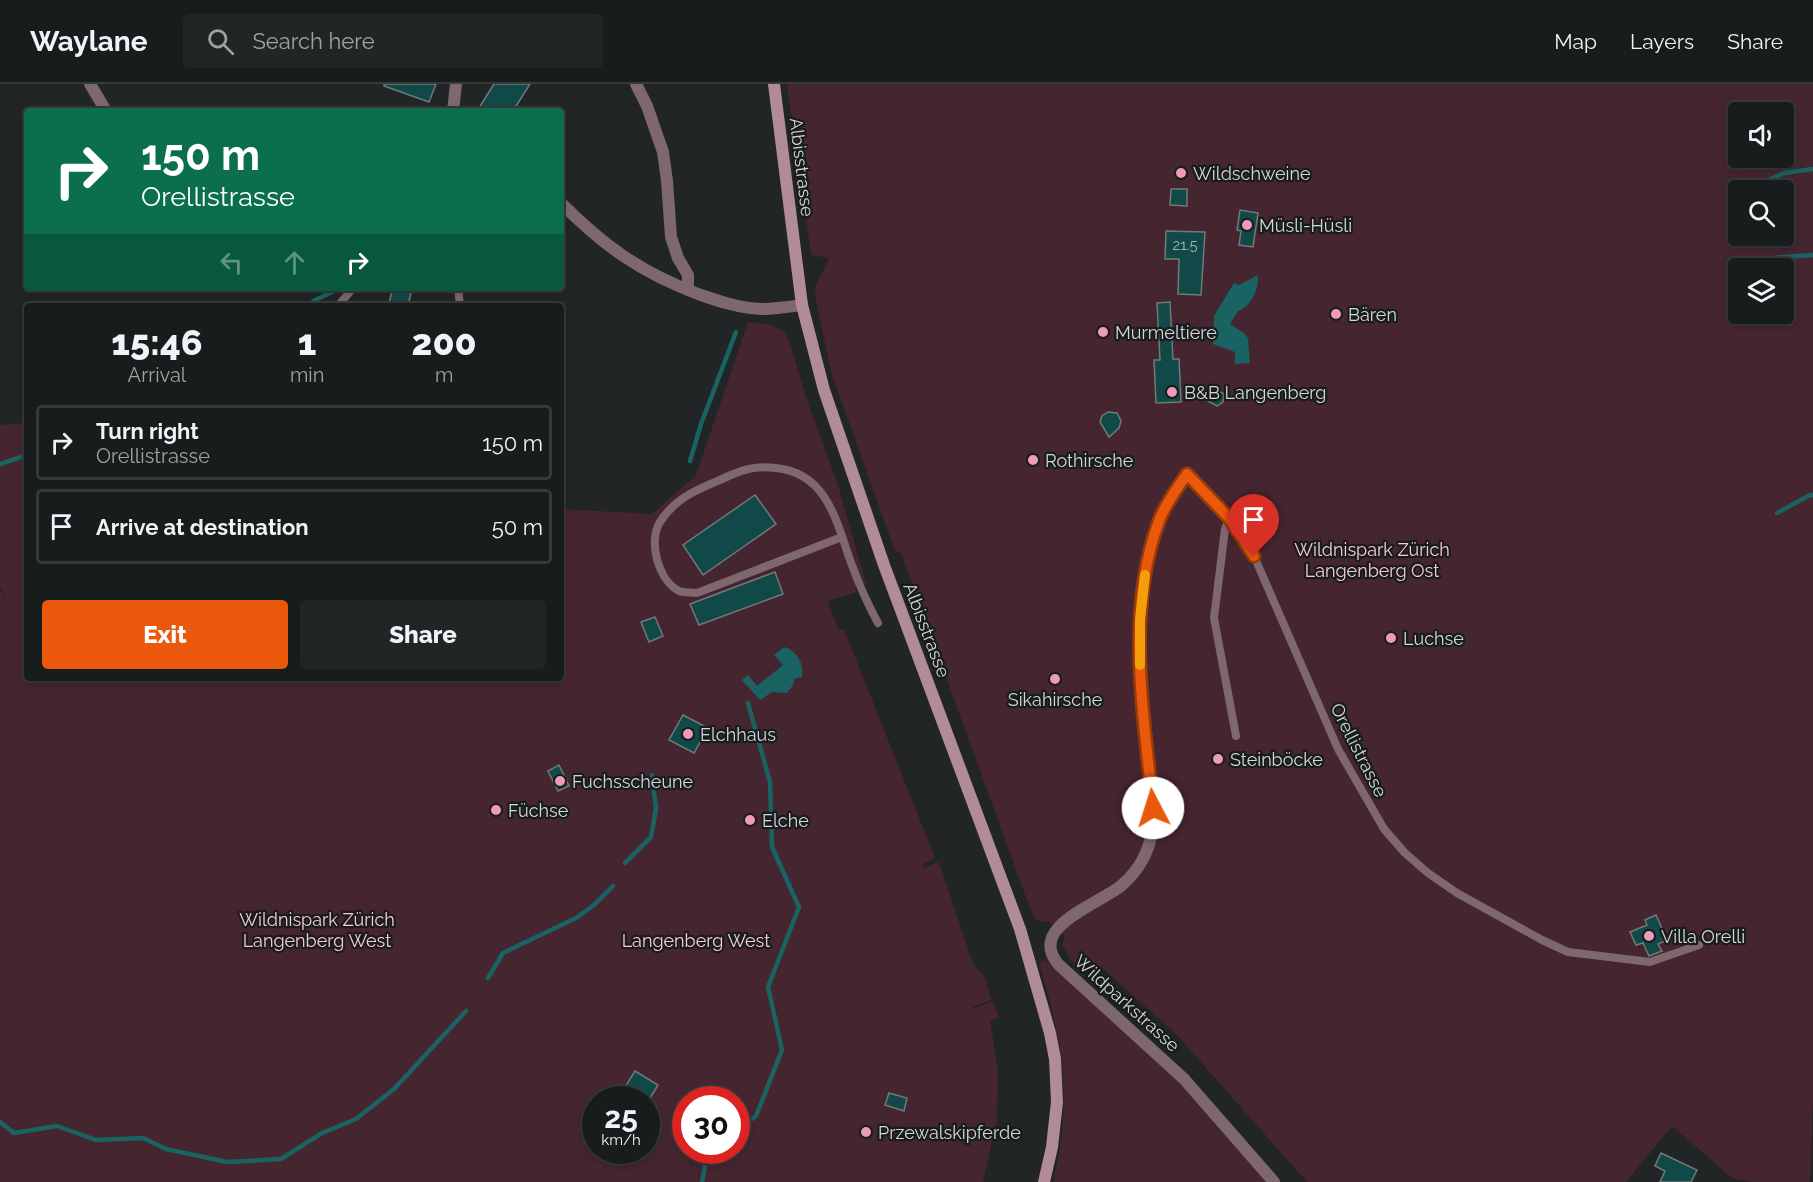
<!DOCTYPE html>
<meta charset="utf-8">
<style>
body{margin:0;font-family:Raleway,sans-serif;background:#222525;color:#f1f3f6;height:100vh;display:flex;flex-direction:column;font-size:22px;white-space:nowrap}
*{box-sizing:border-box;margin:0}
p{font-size:20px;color:#9fa1a3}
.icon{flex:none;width:33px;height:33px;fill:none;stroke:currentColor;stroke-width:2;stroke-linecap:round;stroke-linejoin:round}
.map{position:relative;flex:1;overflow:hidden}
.side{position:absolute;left:24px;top:219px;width:540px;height:378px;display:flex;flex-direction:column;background:#191c1c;border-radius:6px;box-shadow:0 3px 9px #0003,0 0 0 2px #373a3b}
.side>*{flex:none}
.top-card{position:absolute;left:24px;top:24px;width:540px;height:183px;border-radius:6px;box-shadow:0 3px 9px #0003,0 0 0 2px #373a3b;background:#0b6e4f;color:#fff;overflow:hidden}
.buttons{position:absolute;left:1728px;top:18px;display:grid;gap:12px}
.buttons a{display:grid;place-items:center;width:66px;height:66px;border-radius:6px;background:#191c1c;box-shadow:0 3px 9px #0003,0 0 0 2px #373a3b;font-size:30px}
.speed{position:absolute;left:582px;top:1002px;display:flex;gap:12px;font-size:30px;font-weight:700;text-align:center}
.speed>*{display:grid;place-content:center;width:78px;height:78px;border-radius:50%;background:#191c1c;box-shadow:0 3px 9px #0003,0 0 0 2px #373a3b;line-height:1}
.speed small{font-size:15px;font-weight:400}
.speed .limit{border:9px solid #d22;background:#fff;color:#111}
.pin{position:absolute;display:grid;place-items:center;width:51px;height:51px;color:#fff;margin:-62px -26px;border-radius:50% 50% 50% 0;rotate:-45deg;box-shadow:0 0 6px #0007}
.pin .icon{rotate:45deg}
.me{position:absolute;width:66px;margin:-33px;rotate:355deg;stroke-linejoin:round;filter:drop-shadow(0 0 4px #0008)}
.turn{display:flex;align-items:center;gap:21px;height:126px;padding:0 18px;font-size:27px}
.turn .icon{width:78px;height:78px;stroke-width:2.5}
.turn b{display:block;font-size:42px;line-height:51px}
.lanes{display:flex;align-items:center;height:57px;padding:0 18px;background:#0003;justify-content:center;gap:30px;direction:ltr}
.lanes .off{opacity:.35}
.eta{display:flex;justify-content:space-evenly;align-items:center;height:102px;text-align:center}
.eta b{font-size:36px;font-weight:800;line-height:42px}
.primary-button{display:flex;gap:12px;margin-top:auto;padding:12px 18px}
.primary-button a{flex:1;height:69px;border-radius:6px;background:#ea580c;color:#fff;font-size:24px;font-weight:800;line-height:69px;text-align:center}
.primary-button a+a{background:#222525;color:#f1f3f6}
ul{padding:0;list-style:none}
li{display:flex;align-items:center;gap:18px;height:75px;margin:0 12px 9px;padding:0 6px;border:3px solid #373a3b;border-radius:6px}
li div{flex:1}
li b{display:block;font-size:22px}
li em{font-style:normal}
header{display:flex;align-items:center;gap:36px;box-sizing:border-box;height:84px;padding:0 30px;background:#191c1c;border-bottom:2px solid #373a3b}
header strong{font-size:28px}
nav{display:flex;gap:33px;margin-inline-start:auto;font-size:21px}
.search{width:420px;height:54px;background:#222525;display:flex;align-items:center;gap:15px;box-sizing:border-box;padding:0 21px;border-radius:6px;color:#9fa1a3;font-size:22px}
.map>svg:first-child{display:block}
</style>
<header>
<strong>Waylane</strong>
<div class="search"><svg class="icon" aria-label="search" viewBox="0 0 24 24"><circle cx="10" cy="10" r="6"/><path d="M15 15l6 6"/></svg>Search here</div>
<nav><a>Map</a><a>Layers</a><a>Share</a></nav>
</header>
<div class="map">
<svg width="1813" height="1098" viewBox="0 0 1813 1098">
<rect width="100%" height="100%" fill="#212525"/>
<!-- green -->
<g fill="#452530" fill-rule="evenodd">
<path d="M787 0H1813V1014L1810 1098H1753L1732 1094 1672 1042 1626 1098H1307L1177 951 1101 883 1096 882 1085 888 1071 876 1062 861 1065 852 1048 837C1041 839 1035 837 1032 830L901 469 895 467 832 291 816 218 815 203 829 174 811 171ZM1738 28H1784V74H1738ZM1738 106H1784V152H1738ZM1738 184H1784V230H1738Z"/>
<path d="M748 238C763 240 781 239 788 254L807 316 838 401 866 500 855 504 857 508 828 517 838 546 844 545 935 774 923 780 924 784 939 778 973 880 985 894 991 916 973 923V925L993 917 999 934 990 937 998 986 997 1035 983 1098H0V505L7 514 0 502V341L27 339V594H561V425L652 430 696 391ZM596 1016H646V1066H596ZM686 1016H736V1066H686Z"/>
<path d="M1045 876 1177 997 1266 1098H1053C1073 1016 1063 958 1039 879Z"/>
</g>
<!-- water -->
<g fill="#196463">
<path d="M1258 191C1259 206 1251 222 1238 227L1230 240 1244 249 1248 254 1250 279 1235 280V268L1213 260 1214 232 1234 199 1239 201Z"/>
<path d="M784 563C797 567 804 579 802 593L794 595 793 601 787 609 772 608 760 616 742 596 748 591 757 602 783 581 774 571Z"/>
</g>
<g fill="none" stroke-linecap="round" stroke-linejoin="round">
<!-- stream -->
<g stroke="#196463" stroke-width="4.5">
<path d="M1738 100 1758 101 1784 89 1813 85"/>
<path d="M1742 184 1772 174 1813 171"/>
<path d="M308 222 315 216 341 204"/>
<path d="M690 377 701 340 736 248"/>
<path d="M0 380 27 371"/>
<path d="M1777 429 1808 412 1813 411"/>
<path d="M625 779 651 753 656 724 652 691"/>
<path d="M488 894 503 869 576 834 594 821 613 802"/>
<path d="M0 1038 14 1049 57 1042 96 1056 143 1054 166 1065 227 1078 281 1075 322 1049 356 1035 394 1005 466 927"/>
<path d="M736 1046 756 1032 782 966 768 903 799 823 772 763 770 698 748 619"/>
<path d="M702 1098 708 1066"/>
</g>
</g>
<!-- building -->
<g fill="#114949" stroke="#737878" stroke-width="1.5">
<path d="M384 0H436L429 18 384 2Z"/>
<path d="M494 0H530L513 27H477Z"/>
<path d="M1171 105H1187V122L1170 121Z"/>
<path d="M1240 126 1258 129 1253 163 1239 161 1241 147 1237 146Z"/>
<path d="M1166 147 1205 148 1201 211 1178 210 1179 175H1165Z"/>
<path d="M393 204H412L408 222H388Z"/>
<path d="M1170 218 1173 275H1179L1181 318 1156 319 1154 276H1160L1157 219Z"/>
<path d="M1217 306 1224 310 1223 318 1217 322 1202 314Z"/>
<path d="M1108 328 1117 329 1121 337 1119 344 1109 353 1100 338 1102 332Z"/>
<path d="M755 411 776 440 703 491 683 461Z"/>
<path d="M775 488 783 510 699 541 690 520Z"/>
<path d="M655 533 663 552 649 558 641 538Z"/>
<path d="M683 631 708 644 694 669 669 656Z"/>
<path d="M559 681 569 702 558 707 548 687Z"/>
<path d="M1656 831 1667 856 1658 860 1662 867 1649 872 1643 859 1636 861 1630 848 1647 841 1645 836Z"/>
<path d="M635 987 658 1001 649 1016H617Z"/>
<path d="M889 1009 907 1014 904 1027 885 1021Z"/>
<path d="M1661 1069 1697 1086 1691 1098H1660L1665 1087 1655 1082Z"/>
</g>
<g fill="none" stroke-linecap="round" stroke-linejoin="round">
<!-- service -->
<g stroke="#7e676e" stroke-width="8">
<path d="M458 204 460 222"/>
<path d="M338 222 353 204"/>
<path d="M1187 390 1229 434 1254 472 1338 665 1384 745 1405 769 1428 789 1457 809 1542 856 1568 868 1650 878 1699 861"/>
<path d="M1229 434 1225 445 1214 534 1236 652"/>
<path d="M842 453 697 509C691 508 684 509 679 507 658 496 648 457 660 438 678 410 703 404 731 391 747 384 759 382 776 384 826 389 836 435 850 476 858 498 867 519 878 539"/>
</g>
<!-- minor -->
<g stroke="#7e676e" stroke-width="12">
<path d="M636 0 647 22 663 68 667 97 671 153 678 174 688 191V206"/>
<path d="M453 27 456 0"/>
<path d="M1187 390C1177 405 1165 420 1159 437 1131 508 1140 587 1147 661 1149 689 1156 719 1152 747 1149 768 1138 787 1122 801 1100 820 1027 842 1058 880L1184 995 1274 1098"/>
</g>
<!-- tertiary -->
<g stroke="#7e676e" stroke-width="12">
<path d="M90 0 106 27"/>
<path d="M561 119C604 162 640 188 698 210 718 217 739 224 761 225 775 225 788 223 802 221"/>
</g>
<!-- secondary -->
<path stroke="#b18c98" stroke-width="12" d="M774 0 802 221 824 306 884 481 1020 845 1050 949 1055 975 1057 1018 1052 1063 1044 1098"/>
</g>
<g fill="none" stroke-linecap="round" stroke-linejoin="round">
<defs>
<path id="route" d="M1153 724C1144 631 1125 528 1159 437 1165 420 1177 405 1187 390L1229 434 1254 472"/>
</defs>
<!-- route casing -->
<use href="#route" stroke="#983908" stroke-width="15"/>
<!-- route -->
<use href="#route" stroke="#ea580c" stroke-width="10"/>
<!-- slow -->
<path stroke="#f59e0b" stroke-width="10" d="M1140 581V536L1145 491"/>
</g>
<!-- markers -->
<g fill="#ef9ab8" stroke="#181c1c" stroke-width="2">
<circle cx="1181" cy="89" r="6"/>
<circle cx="1247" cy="141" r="6"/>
<circle cx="1336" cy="230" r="6"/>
<circle cx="1103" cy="248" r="6"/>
<circle cx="1172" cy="308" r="6"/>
<circle cx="1033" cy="376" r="6"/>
<circle cx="1391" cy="554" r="6"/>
<circle cx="1055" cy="595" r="6"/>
<circle cx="688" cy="650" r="6"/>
<circle cx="1218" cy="675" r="6"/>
<circle cx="560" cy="697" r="6"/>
<circle cx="496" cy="726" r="6"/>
<circle cx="750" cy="736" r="6"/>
<circle cx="1649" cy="852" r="6"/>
<circle cx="866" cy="1048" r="6"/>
</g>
<g text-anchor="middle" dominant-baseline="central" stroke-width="4.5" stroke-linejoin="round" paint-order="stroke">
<!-- number labels -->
<g font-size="15" fill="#a3b4b4">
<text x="1185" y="161">21.5</text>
</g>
<!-- street labels -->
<g font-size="18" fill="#d4d7d7" stroke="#181c1c">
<text transform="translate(802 83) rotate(83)">Albisstrasse</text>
<text transform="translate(927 546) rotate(69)">Albisstrasse</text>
<text transform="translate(1359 666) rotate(63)">Orellistrasse</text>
<text transform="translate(1127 919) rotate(42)">Wildparkstrasse</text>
</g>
<!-- poi labels -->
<g font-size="18" fill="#d4d7d7" stroke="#181c1c" text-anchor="start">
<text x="1193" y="89">Wildschweine</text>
<text x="1259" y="141">Müsli-Hüsli</text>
<text x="1348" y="230">Bären</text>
<text x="1115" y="248">Murmeltiere</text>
<text x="1184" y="308">B&amp;B Langenberg</text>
<text x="1045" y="376">Rothirsche</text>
<text x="1403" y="554">Luchse</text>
<text x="1055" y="615" text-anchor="middle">Sikahirsche</text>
<text x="700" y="650">Elchhaus</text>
<text x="1230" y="675">Steinböcke</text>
<text x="572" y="697">Fuchsscheune</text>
<text x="508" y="726">Füchse</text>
<text x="762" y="736">Elche</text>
<text x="1661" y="852">Villa Orelli</text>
<text x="878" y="1048">Przewalskipferde</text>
</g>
<!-- park labels -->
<g font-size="18" fill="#fac8d8" stroke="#181c1c">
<text x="1372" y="465">Wildnispark Zürich<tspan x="1372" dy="21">Langenberg Ost</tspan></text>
<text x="317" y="835">Wildnispark Zürich<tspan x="317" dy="21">Langenberg West</tspan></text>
<text x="696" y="856">Langenberg West</text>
</g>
</g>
</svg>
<div class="buttons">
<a><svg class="icon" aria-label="sound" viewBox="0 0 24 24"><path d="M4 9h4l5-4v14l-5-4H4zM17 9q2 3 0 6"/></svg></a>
<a><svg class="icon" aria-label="search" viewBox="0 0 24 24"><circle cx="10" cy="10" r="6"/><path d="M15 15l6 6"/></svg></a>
<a><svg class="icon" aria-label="layers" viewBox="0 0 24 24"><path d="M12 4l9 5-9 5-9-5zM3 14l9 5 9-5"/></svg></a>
</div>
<div class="speed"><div>25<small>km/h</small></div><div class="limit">30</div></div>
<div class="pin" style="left:1254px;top:472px;background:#d93025"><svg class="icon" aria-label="arrive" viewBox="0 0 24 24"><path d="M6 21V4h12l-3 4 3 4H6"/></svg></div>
<svg class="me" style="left:1153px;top:724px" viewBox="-20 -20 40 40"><circle r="19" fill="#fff"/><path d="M0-13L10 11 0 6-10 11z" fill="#ea580c"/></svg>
<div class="top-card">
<div class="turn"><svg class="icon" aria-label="right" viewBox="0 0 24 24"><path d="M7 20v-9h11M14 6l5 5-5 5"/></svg><div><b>150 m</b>Orellistrasse</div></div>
<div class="lanes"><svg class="icon off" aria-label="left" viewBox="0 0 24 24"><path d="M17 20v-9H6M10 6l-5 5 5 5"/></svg><svg class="icon off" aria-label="ahead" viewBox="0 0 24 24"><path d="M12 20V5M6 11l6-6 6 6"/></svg><svg class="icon" aria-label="right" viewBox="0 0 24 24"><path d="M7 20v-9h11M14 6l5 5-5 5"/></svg></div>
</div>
<section class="side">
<div class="eta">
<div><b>15:46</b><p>Arrival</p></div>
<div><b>1</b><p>min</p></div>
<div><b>200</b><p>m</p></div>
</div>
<ul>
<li><svg class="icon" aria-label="right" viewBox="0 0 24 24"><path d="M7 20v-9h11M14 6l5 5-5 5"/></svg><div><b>Turn right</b><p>Orellistrasse</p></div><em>150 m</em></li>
<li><svg class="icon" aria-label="arrive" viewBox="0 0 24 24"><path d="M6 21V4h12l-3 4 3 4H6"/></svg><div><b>Arrive at destination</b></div><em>50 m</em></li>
</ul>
<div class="primary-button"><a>Exit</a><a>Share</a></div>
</section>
</div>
